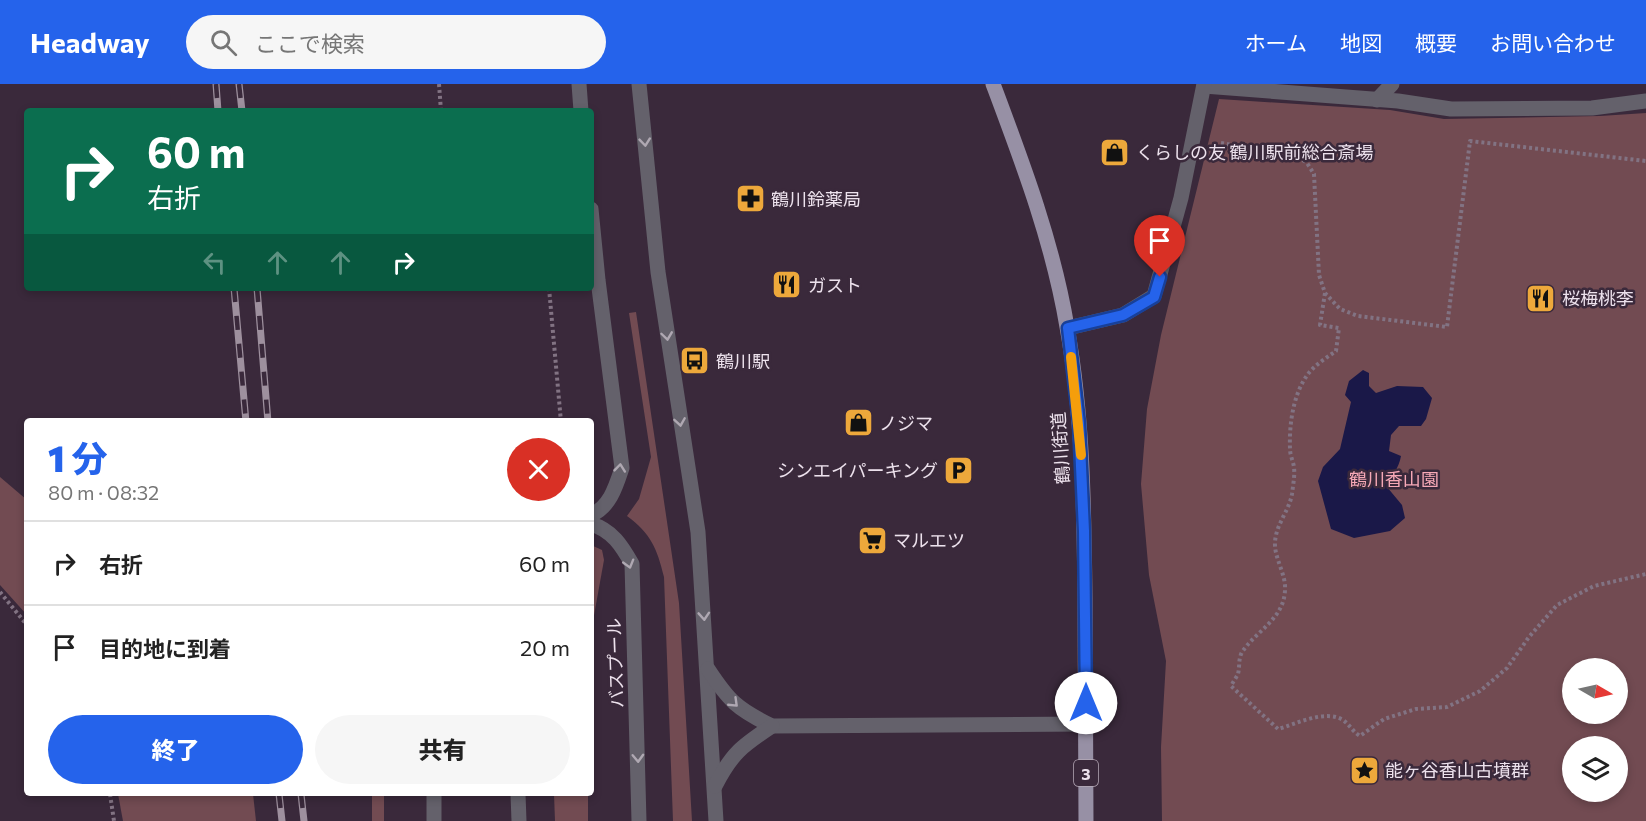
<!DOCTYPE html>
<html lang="ja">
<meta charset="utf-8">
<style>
body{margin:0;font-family:Commissioner,"Noto Sans JP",sans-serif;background:#f6f6f6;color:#222;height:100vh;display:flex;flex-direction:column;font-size:22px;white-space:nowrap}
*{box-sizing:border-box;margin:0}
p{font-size:20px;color:#767676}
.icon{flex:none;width:33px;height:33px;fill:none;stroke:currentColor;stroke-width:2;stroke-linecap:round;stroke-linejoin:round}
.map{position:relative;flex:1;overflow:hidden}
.panel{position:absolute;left:24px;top:334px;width:570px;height:378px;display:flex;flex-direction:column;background:#fff;border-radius:6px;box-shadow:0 3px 9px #0003}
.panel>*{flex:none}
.top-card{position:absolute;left:24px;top:24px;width:570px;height:183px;border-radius:6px;box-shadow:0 3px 9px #0003;background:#0b6e4f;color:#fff;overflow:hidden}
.needle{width:39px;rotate:99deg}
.controls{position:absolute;left:1562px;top:574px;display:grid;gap:12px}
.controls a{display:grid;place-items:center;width:66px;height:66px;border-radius:50%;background:#fff;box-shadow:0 3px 9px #0003;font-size:30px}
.pin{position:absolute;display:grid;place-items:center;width:51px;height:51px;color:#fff;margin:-62px -26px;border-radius:50% 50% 50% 0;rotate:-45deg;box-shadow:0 0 6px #0007}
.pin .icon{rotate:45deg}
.me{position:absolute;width:66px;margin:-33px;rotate:0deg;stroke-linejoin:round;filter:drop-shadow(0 0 4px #0008)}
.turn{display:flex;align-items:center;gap:21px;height:126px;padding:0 24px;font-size:27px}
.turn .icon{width:78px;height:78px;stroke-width:2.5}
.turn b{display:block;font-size:42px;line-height:51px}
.lanes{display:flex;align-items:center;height:57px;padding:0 24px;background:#0003;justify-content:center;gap:30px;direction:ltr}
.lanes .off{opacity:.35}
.round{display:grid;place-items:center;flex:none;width:63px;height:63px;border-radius:32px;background:#f6f6f6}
.headline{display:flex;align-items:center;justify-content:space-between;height:102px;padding:0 24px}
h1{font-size:36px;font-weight:800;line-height:45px;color:#2563eb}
.primary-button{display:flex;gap:12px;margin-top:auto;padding:12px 24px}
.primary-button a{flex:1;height:69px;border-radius:36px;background:#2563eb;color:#fff;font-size:24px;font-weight:800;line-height:69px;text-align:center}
.primary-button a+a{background:#f6f6f6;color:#222}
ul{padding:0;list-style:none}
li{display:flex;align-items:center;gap:18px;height:84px;padding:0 24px;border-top:2px solid #e0e0e0}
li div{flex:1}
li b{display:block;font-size:22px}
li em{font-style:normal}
header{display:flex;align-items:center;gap:36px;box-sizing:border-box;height:84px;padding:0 30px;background:#2563eb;color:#fff}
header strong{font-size:28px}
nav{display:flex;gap:33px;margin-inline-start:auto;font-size:21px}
.search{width:420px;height:54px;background:#f6f6f6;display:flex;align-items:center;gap:15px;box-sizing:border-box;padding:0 21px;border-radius:33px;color:#767676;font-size:22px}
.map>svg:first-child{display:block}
</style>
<header>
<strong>Headway</strong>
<div class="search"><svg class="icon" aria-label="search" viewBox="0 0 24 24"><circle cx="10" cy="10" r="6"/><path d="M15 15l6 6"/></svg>ここで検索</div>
<nav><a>ホーム</a><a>地図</a><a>概要</a><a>お問い合わせ</a></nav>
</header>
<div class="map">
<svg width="1646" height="737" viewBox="0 0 1646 737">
<rect width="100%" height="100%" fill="#3a293b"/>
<!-- green -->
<g fill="#724b52" fill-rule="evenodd">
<path d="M1219 15 1390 26 1444 35 1600 32 1646 29V737H1162L1161 663 1166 577 1149 491 1141 400 1147 325 1161 251ZM1572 585H1617V630H1572ZM1572 663H1617V708H1572Z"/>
<path d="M636 228 679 519 692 737H673L664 493C657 464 651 450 627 432L639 415 651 373 629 229Z"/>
<path d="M0 393 27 416V531L0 501Z"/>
<path d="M591 461 602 466 604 476 591 548Z"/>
<path d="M118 710H253L256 737H123Z"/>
<rect x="372" y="710" width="12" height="27"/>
<path d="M554 710H588V737H555Z"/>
</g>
<!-- water -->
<path fill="#1a1848" d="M1363 286 1369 289V302L1376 309 1397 302 1423 303 1432 314 1426 335 1421 342H1399L1391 351 1389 367 1401 372C1399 384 1392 391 1387 403L1402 421 1405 434 1390 447 1354 454 1331 445 1318 397 1323 383 1340 365 1351 318 1345 311 1349 297Z"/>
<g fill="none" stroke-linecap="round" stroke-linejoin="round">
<!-- path -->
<g stroke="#827383" stroke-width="4" stroke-dasharray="3 3" stroke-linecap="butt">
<path d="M439 0 441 27"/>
<path d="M1221 59 1298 73 1307 79 1314 90 1319 191 1325 209 1340 225 1358 232 1447 243 1470 57 1646 77"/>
<path d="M549 204 561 338"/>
<path d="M1325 209 1320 241 1339 244 1336 267C1326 274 1315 281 1308 290 1293 310 1289 341 1290 365 1290 371 1293 377 1294 383 1295 392 1293 401 1292 410 1289 428 1274 442 1275 462 1276 477 1286 491 1285 506 1284 535 1257 546 1242 568 1238 576 1240 582 1238 590 1236 594 1233 598 1231 602L1278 645C1296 640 1325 625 1343 636 1350 641 1352 647 1360 652L1384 635 1416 625 1447 623 1480 607 1507 584 1529 553 1557 521 1594 502 1646 490"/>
<path d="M0 508 27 541"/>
<path d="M110 710 114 737"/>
</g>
<!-- minor -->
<g stroke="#64616b" stroke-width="15">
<path d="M579 0 581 27"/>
<path d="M639 0 658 188 698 448 716 737"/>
<path d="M1204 2 1398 17 1451 25 1592 24 1646 17"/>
<path d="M1377 16 1392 0"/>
<path d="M591 125 598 196 622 384C616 402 610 423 591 431"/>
<path d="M1068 244 1123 231 1154 212 1181 114 1204 0"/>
<path d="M591 440C612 446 622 462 632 480L639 737"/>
<path d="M708 585C729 617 737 625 772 642L1086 640"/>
<path d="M715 702C732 669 742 662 772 642"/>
<path d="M434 710V737"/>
<path d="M518 710 519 737"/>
</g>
<!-- major -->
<path stroke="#9790a5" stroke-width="15" d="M993 0C1023 80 1053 159 1067 243 1083 332 1084 424 1085 514 1085 589 1086 663 1086 737"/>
<defs>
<g id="rail">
<path d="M216 0 218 27"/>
<path d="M239 0 242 27"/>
<path d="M234 204 246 338"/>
<path d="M257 204 268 338"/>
<path d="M279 710 282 737"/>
<path d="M301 710 304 737"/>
</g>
</defs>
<!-- rail casing -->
<use href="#rail" stroke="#9e909e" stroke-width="7"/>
<!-- rail -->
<use href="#rail" stroke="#3a293b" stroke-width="4.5" stroke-dasharray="14" stroke-linecap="butt"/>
</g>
<!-- one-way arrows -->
<defs><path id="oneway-chevron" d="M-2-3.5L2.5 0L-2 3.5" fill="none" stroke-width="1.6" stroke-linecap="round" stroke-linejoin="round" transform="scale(1.5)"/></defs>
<g stroke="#afa8b2">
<use href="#oneway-chevron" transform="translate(645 58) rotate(84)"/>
<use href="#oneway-chevron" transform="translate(667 252) rotate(82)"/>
<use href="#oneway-chevron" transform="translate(680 338) rotate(81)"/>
<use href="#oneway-chevron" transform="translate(620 384) rotate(-84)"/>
<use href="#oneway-chevron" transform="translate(629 480) rotate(74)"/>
<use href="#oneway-chevron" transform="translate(704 532) rotate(86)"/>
<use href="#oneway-chevron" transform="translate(734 619) rotate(44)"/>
<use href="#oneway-chevron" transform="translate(638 674) rotate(88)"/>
</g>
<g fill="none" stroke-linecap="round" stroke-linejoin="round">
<defs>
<path id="route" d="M1086 619 1084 447 1079 339 1068 244 1123 231 1154 213 1160 193"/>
</defs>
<!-- route casing -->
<use href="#route" stroke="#184099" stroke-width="15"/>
<!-- route -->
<use href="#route" stroke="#2563eb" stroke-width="10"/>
<!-- slow -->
<path stroke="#f59e0b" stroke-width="10" d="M1071 273 1081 371"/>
</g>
<!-- icons -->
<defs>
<symbol id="shop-square" viewBox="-11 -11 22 22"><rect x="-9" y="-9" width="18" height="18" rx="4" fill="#eda83b" stroke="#3a293b"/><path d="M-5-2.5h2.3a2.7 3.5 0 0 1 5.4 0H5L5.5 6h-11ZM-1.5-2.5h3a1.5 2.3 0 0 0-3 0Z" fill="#111"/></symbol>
<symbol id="pharmacy-square" viewBox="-11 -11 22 22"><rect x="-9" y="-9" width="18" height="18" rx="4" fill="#eda83b" stroke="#3a293b"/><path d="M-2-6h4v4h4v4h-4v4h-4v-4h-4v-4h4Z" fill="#111"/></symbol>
<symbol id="restaurant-square" viewBox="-11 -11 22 22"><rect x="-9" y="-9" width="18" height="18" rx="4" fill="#eda83b" stroke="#3a293b"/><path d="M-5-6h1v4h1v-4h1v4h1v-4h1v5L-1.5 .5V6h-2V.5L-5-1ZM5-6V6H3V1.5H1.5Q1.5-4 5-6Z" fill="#111"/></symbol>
<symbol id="bus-square" viewBox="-11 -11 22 22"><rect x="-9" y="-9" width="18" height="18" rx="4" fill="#eda83b" stroke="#3a293b"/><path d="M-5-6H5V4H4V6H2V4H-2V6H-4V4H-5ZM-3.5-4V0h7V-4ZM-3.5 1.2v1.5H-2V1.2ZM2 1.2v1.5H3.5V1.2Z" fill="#111"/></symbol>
<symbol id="parking-square" viewBox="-11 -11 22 22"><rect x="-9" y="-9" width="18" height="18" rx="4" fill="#eda83b" stroke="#3a293b"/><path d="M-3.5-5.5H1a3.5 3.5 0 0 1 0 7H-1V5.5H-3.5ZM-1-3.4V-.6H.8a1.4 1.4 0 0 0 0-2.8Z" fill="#111"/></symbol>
<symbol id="supermarket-square" viewBox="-11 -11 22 22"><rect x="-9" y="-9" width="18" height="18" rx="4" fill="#eda83b" stroke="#3a293b"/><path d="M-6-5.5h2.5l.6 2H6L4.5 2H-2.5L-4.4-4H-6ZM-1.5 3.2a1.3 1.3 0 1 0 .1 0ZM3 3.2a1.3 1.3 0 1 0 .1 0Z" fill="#111"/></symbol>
<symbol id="sight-square" viewBox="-11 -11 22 22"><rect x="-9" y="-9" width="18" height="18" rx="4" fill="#eda83b" stroke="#3a293b"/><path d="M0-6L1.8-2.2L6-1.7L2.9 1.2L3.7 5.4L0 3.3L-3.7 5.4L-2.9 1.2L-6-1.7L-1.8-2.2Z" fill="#111"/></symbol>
</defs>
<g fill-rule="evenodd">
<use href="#shop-square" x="1098" y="52" width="33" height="33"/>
<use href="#pharmacy-square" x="734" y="98" width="33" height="33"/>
<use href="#restaurant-square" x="770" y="184" width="33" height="33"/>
<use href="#restaurant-square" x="1524" y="198" width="33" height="33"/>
<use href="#bus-square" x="678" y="260" width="33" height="33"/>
<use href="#shop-square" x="842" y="322" width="33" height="33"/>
<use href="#parking-square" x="942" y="370" width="33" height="33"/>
<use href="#supermarket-square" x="856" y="440" width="33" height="33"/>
<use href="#sight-square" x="1348" y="670" width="33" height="33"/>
</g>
<g text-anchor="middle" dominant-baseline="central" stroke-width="5" stroke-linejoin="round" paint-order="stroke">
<!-- shield labels -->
<rect fill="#3a293b" stroke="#b7aab8" stroke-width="1.5" x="1074" y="676" width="24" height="26" rx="4.5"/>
<g font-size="16" font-weight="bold" fill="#ede2ed">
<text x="1086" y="689">3</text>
</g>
<!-- poi labels -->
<g font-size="18" fill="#ede2ed" stroke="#3a293b" text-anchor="start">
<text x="1136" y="68">くらしの友 鶴川駅前総合斎場</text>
<text x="771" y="115">鶴川鈴薬局</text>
<text x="808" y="201">ガスト</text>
<text x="1562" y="214">桜梅桃李</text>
<text x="716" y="277">鶴川駅</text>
<text x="879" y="339">ノジマ</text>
<text x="938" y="386" text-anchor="end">シンエイパーキング</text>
<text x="893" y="456">マルエツ</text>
<text x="1385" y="686">能ヶ谷香山古墳群</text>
</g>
<!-- street labels -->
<g font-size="18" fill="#ede2ed" stroke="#3a293b">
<text transform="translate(1060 364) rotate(-94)">鶴川街道</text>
<text transform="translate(615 579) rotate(-92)">バスプール</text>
</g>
<!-- park labels -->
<g font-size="18" fill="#f6a8b6" stroke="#3a293b">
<text x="1394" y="395">鶴川香山園</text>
</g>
</g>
</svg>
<div class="controls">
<a><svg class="needle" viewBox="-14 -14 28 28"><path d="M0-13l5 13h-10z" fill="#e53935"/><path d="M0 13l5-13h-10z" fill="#767676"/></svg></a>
<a><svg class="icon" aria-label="layers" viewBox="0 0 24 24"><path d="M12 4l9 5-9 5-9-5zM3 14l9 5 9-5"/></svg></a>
</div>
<div class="pin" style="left:1160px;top:193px;background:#d93025"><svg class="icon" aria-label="arrive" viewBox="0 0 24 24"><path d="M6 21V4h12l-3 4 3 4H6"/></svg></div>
<svg class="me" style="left:1086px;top:619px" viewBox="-20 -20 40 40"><circle r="19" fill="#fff"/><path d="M0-13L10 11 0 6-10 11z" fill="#2563eb"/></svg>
<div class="top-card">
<div class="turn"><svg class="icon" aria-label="right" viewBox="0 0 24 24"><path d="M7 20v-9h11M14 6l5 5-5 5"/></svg><div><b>60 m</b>右折</div></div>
<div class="lanes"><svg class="icon off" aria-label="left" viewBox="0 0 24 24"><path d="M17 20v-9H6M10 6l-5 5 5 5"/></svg><svg class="icon off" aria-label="ahead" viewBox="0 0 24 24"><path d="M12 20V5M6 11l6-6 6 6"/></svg><svg class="icon off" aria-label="ahead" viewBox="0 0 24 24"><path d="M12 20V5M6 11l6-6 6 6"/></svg><svg class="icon" aria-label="right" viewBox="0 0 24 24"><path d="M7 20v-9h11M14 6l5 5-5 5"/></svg></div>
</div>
<section class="panel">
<div class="headline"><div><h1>1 分</h1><p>80 m · 08:32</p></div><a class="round" style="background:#d93025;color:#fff"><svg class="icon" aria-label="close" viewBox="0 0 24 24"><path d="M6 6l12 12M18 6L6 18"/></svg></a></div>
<ul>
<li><svg class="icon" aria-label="right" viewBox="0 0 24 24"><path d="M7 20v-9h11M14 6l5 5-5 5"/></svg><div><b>右折</b></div><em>60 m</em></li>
<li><svg class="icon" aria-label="arrive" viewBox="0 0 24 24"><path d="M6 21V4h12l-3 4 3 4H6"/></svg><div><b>目的地に到着</b></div><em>20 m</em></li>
</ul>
<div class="primary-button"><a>終了</a><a>共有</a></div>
</section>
</div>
